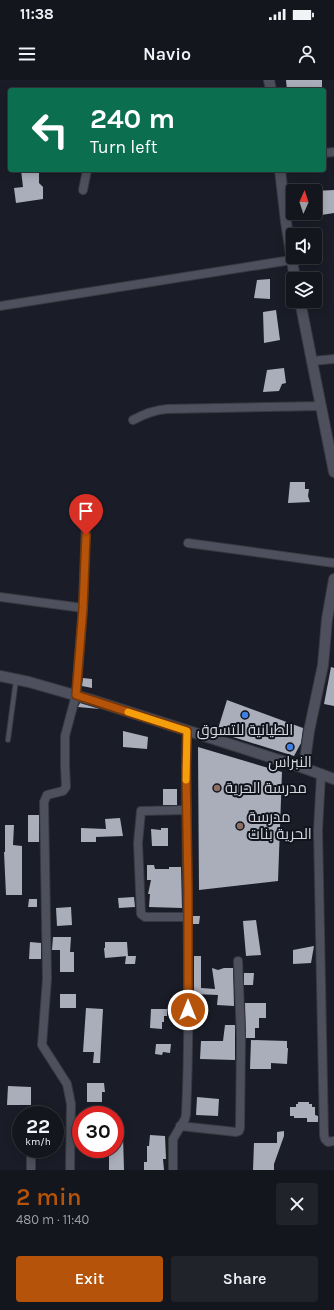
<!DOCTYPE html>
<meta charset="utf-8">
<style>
body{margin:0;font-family:Karla,Cairo,sans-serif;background:#21232a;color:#f1f3f6;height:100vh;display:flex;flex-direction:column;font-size:15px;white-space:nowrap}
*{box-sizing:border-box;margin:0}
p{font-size:13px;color:#9d9fa4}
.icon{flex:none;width:22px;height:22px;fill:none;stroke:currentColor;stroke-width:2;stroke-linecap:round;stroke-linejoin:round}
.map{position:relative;height:1090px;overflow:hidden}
.sheet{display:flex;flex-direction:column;background:#14161d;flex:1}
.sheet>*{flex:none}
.hud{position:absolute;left:8px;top:8px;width:318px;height:84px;border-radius:4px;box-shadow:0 2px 10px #0003,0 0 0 1px #33353b;background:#0b6e4f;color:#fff;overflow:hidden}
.needle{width:26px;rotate:3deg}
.controls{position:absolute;left:286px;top:104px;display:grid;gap:8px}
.controls a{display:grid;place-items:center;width:36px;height:36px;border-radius:4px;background:#14161d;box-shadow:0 2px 10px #0003,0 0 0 1px #33353b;font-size:20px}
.speed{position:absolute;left:12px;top:1026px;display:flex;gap:8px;font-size:20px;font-weight:700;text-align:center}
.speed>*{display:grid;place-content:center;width:52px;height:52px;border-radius:50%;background:#14161d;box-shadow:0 2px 10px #0003,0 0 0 1px #33353b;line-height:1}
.speed small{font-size:10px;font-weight:400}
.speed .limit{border:6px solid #d22;background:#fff;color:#111}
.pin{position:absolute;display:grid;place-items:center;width:34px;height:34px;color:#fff;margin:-41px -17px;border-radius:50% 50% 50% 0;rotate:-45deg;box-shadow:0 0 4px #0007}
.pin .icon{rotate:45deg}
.me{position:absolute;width:44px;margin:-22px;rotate:0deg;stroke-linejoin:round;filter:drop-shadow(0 0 3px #0008)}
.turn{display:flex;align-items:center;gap:14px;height:84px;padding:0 16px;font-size:18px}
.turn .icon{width:52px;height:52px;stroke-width:2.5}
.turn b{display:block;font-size:28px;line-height:34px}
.round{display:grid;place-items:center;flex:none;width:42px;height:42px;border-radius:4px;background:#21232a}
.head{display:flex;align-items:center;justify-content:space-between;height:68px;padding:0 16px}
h1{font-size:24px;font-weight:600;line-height:30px;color:#b45309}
.primary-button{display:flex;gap:8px;margin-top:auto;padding:8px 16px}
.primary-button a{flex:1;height:46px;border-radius:4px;background:#b45309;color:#fff;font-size:16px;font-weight:600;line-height:46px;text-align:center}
.primary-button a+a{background:#21232a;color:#f1f3f6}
.status{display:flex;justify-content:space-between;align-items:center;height:28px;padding:0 20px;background:#14161d;direction:ltr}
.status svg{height:11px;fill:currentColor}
header{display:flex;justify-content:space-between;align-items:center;height:52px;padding:0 16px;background:#14161d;font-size:18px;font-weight:600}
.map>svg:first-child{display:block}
</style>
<div class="status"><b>11:38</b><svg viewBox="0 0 49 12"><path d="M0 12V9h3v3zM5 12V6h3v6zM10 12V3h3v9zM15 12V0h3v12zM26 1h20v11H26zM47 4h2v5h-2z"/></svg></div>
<header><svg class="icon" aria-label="menu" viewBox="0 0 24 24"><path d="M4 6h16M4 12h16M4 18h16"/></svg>Navio<svg class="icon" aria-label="person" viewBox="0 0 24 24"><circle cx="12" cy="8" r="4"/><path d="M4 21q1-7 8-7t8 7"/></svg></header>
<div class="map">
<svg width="334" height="1090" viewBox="0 0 334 1090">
<rect width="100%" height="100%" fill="#1a1d27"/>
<!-- building -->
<g fill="#aaaebb">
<path d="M286 0H322V10H287Z"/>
<path d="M21 90H39V103L43 107V119L16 123 14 108 23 107Z"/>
<path d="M334 110V133L315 136V111Z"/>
<path d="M270 199V219L254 218 257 200Z"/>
<path d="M276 230 280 260 264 263 263 232Z"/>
<path d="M284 288 286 303 282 304 279 311 263 312 267 290Z"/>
<path d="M290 402H305V409H309L308 416 310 422 288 423Z"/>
<path d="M331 587 334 588V626L324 624Z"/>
<path d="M83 598 92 599V608L82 606Z"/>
<path d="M227 620 303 648 301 663 294 676 217 652Z"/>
<path d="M80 623 100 629 78 627Z"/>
<path d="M123 651 148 657 147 669 123 667Z"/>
<path d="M198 667 282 692 278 801 199 810Z"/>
<rect x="163" y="709" width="14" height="16"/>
<rect x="28" y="735" width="11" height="27"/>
<path d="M120 738 123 756 96 757V762H81V748L106 749 105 739Z"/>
<path d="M5 745H14L13 765 22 766V815H6L4 772H5Z"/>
<path d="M161 748H168V766H152L151 749 161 750Z"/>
<path d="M147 785H154L155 789H169V787H181L182 828 149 827 150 814H148L151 800H147Z"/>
<path d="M134 817 135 827 119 828 118 818Z"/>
<path d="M29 819H37V827H28Z"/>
<path d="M71 827 72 845 57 846 56 828Z"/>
<path d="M193 836H200L199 844H193Z"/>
<path d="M256 840 261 875 246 876 243 841Z"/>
<path d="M53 857H71L70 872H74V892H60V870H52Z"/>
<path d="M30 862 41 863V879H29Z"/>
<path d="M105 862H127L128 876 105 878 104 868H105Z"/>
<path d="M314 866 311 883 293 884V870Z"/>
<path d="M126 876H136L135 884H125Z"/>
<path d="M194 876H201V908L215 909 212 888 218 890 224 888H233L234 926 217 925 218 915 194 914Z"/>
<path d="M244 893H254L253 905H244Z"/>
<rect x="60" y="914" width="16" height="14"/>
<path d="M245 923H266V938H259V948H255V958H246Z"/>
<path d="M86 928 103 929 100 983H93L94 972H83Z"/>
<path d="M151 929H167V936H164V942H162V949L150 948Z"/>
<path d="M225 945H235V980L200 979 201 961H223Z"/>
<path d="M251 960 287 961V968H288L287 984 271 983V989H250Z"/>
<path d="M156 964H171L170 973 163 972 162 975 155 974Z"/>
<path d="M87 1003H104L105 1012H102V1022H87Z"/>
<path d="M8 1006 31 1007V1025H7Z"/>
<path d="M197 1017 219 1019 218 1036 196 1035Z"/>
<path d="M298 1022H309V1024H312V1027H315V1035L318 1036V1042H307V1038H294V1036H290V1027H296V1024H298Z"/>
<path d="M284 1051V1056L274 1084V1090H253L254 1063H277V1052Z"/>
<path d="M150 1055 165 1056 166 1079H163L164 1090H144V1082H147V1066H149Z"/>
<path d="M115 1056H123L124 1090H109V1069H115Z"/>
</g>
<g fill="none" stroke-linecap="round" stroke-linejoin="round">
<defs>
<path id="service" d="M8 660 16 600"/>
<g id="minor">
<path d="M324 73 334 72"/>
<path d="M83 110 87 90"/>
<path d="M0 226 291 180"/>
<path d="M312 281 334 279"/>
<path d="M133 340C144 334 154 330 167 329L321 326"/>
<path d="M188 463 334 483"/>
<path d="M0 517 83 528"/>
<path d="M321 695 318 750 324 1055 325 1059 328 1062 334 1061"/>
<path d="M187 730 141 731 138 763 141 834 145 837H188"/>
<path d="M180 1046 236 1052 239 1051 240 1048 241 957 238 881"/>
<path d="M31 1090V1069"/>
<path d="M70 1090 71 1024 67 1004 42 965 47 899 44 722 47 715 63 711 66 707 65 685V656L76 615 83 528 86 441"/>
<path d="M173 1090V1059L185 1039 186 1034C192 907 184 779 187 651"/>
</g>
<g id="tertiary">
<path d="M269 0 271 10"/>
<path d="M280 90 286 142 295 199"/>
<path d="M300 221 334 392"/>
<path d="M0 596 29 602 92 620 304 688 334 699"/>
<path d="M304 688 309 651 323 585 327 539 334 499"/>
</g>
</defs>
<!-- service casing -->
<use href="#service" stroke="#383941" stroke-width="6"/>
<!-- minor casing -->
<use href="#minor" stroke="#383941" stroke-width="10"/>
<!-- tertiary casing -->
<use href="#tertiary" stroke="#383941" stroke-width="12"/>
<!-- service -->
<use href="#service" stroke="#4e515d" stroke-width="4"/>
<!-- minor -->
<use href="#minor" stroke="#4e515d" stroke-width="8"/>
<!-- tertiary -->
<use href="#tertiary" stroke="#4e515d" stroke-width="10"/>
</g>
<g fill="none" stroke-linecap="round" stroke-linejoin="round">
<defs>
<path id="route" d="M86 455 83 528 76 615 187 651 186 688 188 810V930"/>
</defs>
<!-- route casing -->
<use href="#route" stroke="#753606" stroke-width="10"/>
<!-- route -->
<use href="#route" stroke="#b45309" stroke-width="7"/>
<!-- slow -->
<path stroke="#f59e0b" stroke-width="7" d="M128 632 187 651 186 700"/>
</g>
<!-- markers -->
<g fill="#3f7fe0" stroke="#11141d" stroke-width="1.5">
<circle cx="245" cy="635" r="4"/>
<circle cx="290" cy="667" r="4"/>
</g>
<g fill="#8d6e63" stroke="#11141d" stroke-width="1.5">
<circle cx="217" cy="708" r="4"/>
<circle cx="240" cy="746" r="4"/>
</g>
<g text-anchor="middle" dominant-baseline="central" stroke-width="4" stroke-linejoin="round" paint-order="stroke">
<!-- poi labels -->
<g font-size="15" fill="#d5d7de" stroke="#11141d">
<text x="245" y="650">الطيانية للتسوق</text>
<text x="290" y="682">النبراس</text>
<text x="225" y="708" text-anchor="start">مدرسة الحرية</text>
<text x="248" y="737" text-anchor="start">مدرسة<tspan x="248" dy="17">الحرية بنات</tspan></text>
</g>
</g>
</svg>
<div class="controls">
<a><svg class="needle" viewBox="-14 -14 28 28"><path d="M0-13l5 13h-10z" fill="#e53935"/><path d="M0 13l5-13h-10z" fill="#9d9fa4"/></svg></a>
<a><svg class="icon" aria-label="sound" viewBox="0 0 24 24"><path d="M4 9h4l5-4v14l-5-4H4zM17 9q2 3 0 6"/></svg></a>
<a><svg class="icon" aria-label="layers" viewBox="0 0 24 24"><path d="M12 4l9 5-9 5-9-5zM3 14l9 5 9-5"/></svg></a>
</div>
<div class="speed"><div>22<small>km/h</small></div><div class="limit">30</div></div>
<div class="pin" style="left:86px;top:455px;background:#d93025"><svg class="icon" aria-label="arrive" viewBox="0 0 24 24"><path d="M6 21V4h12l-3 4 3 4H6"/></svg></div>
<svg class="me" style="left:188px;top:930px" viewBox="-20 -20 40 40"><circle r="17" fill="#b45309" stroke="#fff" stroke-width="3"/><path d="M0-11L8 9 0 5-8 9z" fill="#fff"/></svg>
<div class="hud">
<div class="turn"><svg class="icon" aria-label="left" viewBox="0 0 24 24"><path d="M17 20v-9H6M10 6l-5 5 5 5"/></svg><div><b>240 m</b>Turn left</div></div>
</div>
</div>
<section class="sheet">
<div class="head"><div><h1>2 min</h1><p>480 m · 11:40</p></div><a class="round"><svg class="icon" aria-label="close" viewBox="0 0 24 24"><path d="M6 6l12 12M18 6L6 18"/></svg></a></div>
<div class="primary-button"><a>Exit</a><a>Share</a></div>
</section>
